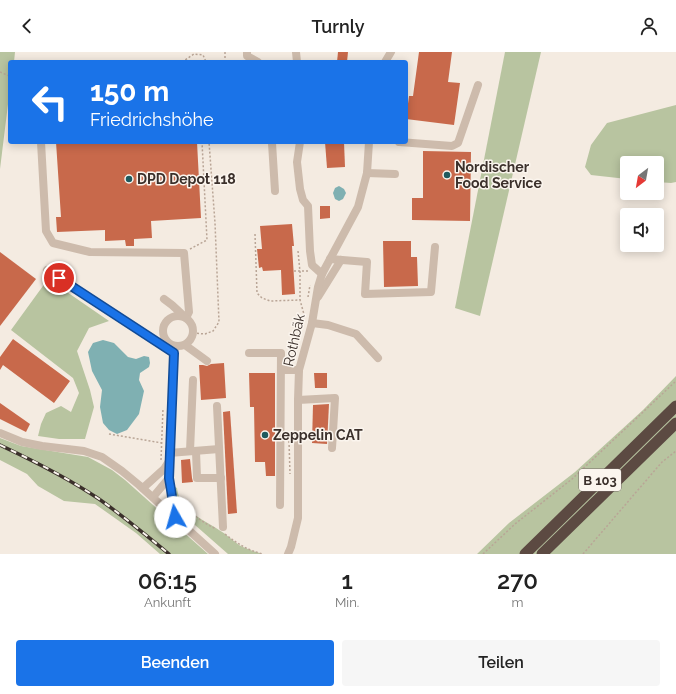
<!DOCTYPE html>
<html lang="de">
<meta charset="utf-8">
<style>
body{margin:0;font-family:Raleway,sans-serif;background:#f6f6f6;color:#222;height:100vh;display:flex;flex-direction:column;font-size:15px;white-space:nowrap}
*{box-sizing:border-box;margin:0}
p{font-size:13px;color:#767676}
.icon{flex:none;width:22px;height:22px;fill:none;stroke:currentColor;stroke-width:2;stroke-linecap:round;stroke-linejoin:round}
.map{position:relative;height:502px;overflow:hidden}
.side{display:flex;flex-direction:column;background:#fff;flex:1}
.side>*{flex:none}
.guide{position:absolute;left:8px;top:8px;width:400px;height:84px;border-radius:4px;box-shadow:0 2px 10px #0003;background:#1a73e8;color:#fff;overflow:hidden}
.needle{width:26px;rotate:211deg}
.buttons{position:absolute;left:620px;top:104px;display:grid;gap:8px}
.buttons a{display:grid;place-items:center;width:44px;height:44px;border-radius:4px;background:#fff;box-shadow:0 2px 10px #0003;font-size:20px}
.pin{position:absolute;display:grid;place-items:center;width:34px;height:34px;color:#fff;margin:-17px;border:2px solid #fff;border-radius:50%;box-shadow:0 1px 4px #0007}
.me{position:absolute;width:44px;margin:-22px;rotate:353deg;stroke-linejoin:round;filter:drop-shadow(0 0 3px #0008)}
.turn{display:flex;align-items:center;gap:14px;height:84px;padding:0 16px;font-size:18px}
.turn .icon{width:52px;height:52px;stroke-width:2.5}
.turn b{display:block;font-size:28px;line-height:34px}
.eta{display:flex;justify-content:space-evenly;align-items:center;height:68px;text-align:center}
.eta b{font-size:24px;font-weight:600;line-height:28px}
.cta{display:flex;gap:8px;margin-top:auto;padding:8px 16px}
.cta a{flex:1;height:46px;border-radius:4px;background:#1a73e8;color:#fff;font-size:16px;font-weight:600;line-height:46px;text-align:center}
.cta a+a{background:#f6f6f6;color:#222}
header{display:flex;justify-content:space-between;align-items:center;height:52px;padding:0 16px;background:#fff;font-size:18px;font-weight:600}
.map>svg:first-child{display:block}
</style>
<header><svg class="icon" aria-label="back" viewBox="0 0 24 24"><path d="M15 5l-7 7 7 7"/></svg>Turnly<svg class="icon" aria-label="person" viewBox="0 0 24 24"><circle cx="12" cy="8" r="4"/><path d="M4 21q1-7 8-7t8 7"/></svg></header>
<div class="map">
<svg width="676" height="502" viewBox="0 0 676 502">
<rect width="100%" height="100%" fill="#f4ebe1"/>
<!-- green -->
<g fill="#b8c4a0">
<path d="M0 0H15L14 10H10V36L0 117Z"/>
<path d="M505 0H541L480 264 455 256Z"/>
<path d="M676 53V130L671 131 657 130V111H627V127L591 123 585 115 591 93 607 71Z"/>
<path d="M48 227 109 269 89 276 77 299 90 338 94 355 85 387H59L38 384 41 372 46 361 61 354 71 360 79 341 73 326 11 278Z"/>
<path d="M676 324V502H477L509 471 575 420 643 358Z"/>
<path d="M0 386 21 394 88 405 112 418 125 428 208 502H160L136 481 95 452 64 449 38 434 27 422 0 408Z"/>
<path d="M175 435 177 436C178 443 180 449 184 453 193 464 207 470 219 478 226 482 232 488 239 493 246 497 254 499 262 502H228L195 473 180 452 177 446 175 439Z"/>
</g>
<!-- water -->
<g fill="#7fb0b2">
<path d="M339 134 344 137 346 141 343 147 339 149 335 147 333 141 335 136Z"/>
<path d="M103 288 114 291 128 305 136 307 144 304 149 305 150 311 149 315 140 321 139 328 144 339 139 362 127 378 117 382 109 378 103 371 100 355 102 338 92 319 88 300 93 291Z"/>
</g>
<!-- building -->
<g fill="#c8694b">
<path d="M338 0H348L347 10H337Z"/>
<path d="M419 0H452L448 30 460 31 454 73 406 67 409 44H413Z"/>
<path d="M56 90H197L201 166 151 169 152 186 134 187V194H126L125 188 105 189V178L57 180 56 165H61Z"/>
<path d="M325 90H344L345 115 327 116Z"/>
<path d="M423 99 471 100 470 169 412 168V146H423Z"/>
<path d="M320 154H330V166L320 167Z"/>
<path d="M292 172 294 194H292L295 242 282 243 281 218 263 219 262 215 259 216 257 197H262L260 174Z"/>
<path d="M383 189H411V205H417L418 234 384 235Z"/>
<path d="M0 200 36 227 0 274Z"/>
<path d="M13 287 70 329 54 351 3 313 0 318V305Z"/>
<path d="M224 311 226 346 201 348 199 313H203L207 314 211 312Z"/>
<path d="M249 321H275V424H266L265 410H255L254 355H250Z"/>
<path d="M314 321H327V336H315Z"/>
<path d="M0 351 30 372 26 380 0 367Z"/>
<path d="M329 352 327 392 312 391 313 353Z"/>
<path d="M230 359 237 461 228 462 223 360Z"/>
<path d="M190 407 192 426 193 430 182 431 181 408Z"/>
</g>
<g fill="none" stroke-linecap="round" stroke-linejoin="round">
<!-- path -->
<g stroke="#b9a596" stroke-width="1.5" stroke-dasharray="2 2" stroke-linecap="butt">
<path d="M225 0V10"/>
<path d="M182 10 194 2 203 3 206 10"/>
<path d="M0 20 7 23 10 24"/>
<path d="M255 182 257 241 262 246 270 249 300 248 305 266"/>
<path d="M190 197 207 188 202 90"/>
<path d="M298 199 300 220V248"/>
<path d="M294 219H308"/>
<path d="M308 245 310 233"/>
<path d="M193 281 205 282 213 279 219 270 215 171 209 90"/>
<path d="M109 382 162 391"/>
<path d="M289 389 290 422"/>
<path d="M161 408 163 356"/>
<path d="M181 451C190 462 204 471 216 477"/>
<path d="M225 482C238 492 247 498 263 502"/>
<path d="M483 502 515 472 572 427 676 329"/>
<path d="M583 502 662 410 676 399"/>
</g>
<!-- minor -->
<g stroke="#cdbbac" stroke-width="8">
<path d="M247 0V4L258 10"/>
<path d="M296 0 297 10"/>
<path d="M385 10 391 0"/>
<path d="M41 90 46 179 53 191 90 200 184 201 189 260 186 266 172 253 164 247"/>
<path d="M272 90V91L275 139"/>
<path d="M300 90 297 110 300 137 303 148 308 154 310 199 312 213 322 222"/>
<path d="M399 90 452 94 458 91 478 33"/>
<path d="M367 121 395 122"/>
<path d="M330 207 367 210 365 242 431 240 435 195"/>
<path d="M47 218 174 301"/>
<path d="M318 245 341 208"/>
<circle cx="178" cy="279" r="15"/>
<path d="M312 271 328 273 356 282 378 306"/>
<path d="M185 293 207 309"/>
<path d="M249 301H281L280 453"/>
<path d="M281 318H299"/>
<path d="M298 348 335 346 332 396"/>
<path d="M217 354 223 475"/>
<path d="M0 381 22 390 42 394 84 399 102 405 122 419 139 433 215 502"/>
<path d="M190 399 193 328"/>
<path d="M196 399 197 426H221"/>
<path d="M169 401 219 397"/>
<path d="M169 426 171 438 175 465"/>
<path d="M143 436 164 417 169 409"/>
<path d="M153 445 169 426 174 301 175 294"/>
<path d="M288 502 291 495 298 466V348L299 318 312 271 318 235 322 222 358 155 367 121 369 90"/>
</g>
<!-- highway -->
<g stroke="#5c4a42" stroke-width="11">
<path d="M525 502 676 354"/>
<path d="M542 502 676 371"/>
</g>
<defs>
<path id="rail" d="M0 393C34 409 68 426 99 447 123 464 146 483 169 502"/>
</defs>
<!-- rail casing -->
<use href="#rail" stroke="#3b302b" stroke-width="3.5"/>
<!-- rail -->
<use href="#rail" stroke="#fbf5ee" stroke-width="2" stroke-dasharray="6" stroke-linecap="butt"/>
</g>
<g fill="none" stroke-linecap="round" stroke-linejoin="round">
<defs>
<path id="route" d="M59 226 174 301 169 426 171 438 175 465"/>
</defs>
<!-- route casing -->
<use href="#route" stroke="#114b97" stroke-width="10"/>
<!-- route -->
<use href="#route" stroke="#1a73e8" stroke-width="7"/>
</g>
<!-- markers -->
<g fill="#1f5a5e" stroke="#fbf5ee" stroke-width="1.5">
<circle cx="447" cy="123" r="4"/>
<circle cx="129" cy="127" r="4"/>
<circle cx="265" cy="383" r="4"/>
</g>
<g text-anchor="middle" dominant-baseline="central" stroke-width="3" stroke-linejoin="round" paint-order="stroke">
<!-- shield labels -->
<rect fill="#fbf5ee" stroke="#756b66" stroke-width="1" x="579" y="417" width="42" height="22" rx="3"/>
<g font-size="13" font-weight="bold" fill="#3b302b">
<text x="600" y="428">B 103</text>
</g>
<!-- poi labels -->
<g font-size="14" font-weight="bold" fill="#3b302b" stroke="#fbf5ee" text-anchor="start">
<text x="455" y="115">Nordischer<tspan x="455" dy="16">Food Service</tspan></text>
<text x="137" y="127">DPD Depot 118</text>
<text x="273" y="383">Zeppelin CAT</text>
</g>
<!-- street labels -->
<g font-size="14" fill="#3b302b" stroke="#fbf5ee">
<text transform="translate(294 288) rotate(-77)">Rothbäk</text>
</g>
</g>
</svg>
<div class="buttons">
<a><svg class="needle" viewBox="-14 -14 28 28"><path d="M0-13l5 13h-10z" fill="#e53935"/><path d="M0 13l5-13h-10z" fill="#767676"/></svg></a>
<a><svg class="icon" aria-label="sound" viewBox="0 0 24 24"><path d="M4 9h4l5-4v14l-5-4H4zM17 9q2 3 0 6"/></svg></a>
</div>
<div class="pin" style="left:59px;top:226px;background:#d93025"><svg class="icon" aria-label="arrive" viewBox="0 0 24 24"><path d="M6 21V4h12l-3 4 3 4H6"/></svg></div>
<svg class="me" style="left:175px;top:465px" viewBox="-20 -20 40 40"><circle r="19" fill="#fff"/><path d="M0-13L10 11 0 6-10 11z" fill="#1a73e8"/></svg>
<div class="guide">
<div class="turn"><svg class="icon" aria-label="left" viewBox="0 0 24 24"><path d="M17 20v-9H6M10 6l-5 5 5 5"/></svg><div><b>150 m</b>Friedrichshöhe</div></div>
</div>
</div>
<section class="side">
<div class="eta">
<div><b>06:15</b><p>Ankunft</p></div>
<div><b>1</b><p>Min.</p></div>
<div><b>270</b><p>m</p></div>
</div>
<div class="cta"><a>Beenden</a><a>Teilen</a></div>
</section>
